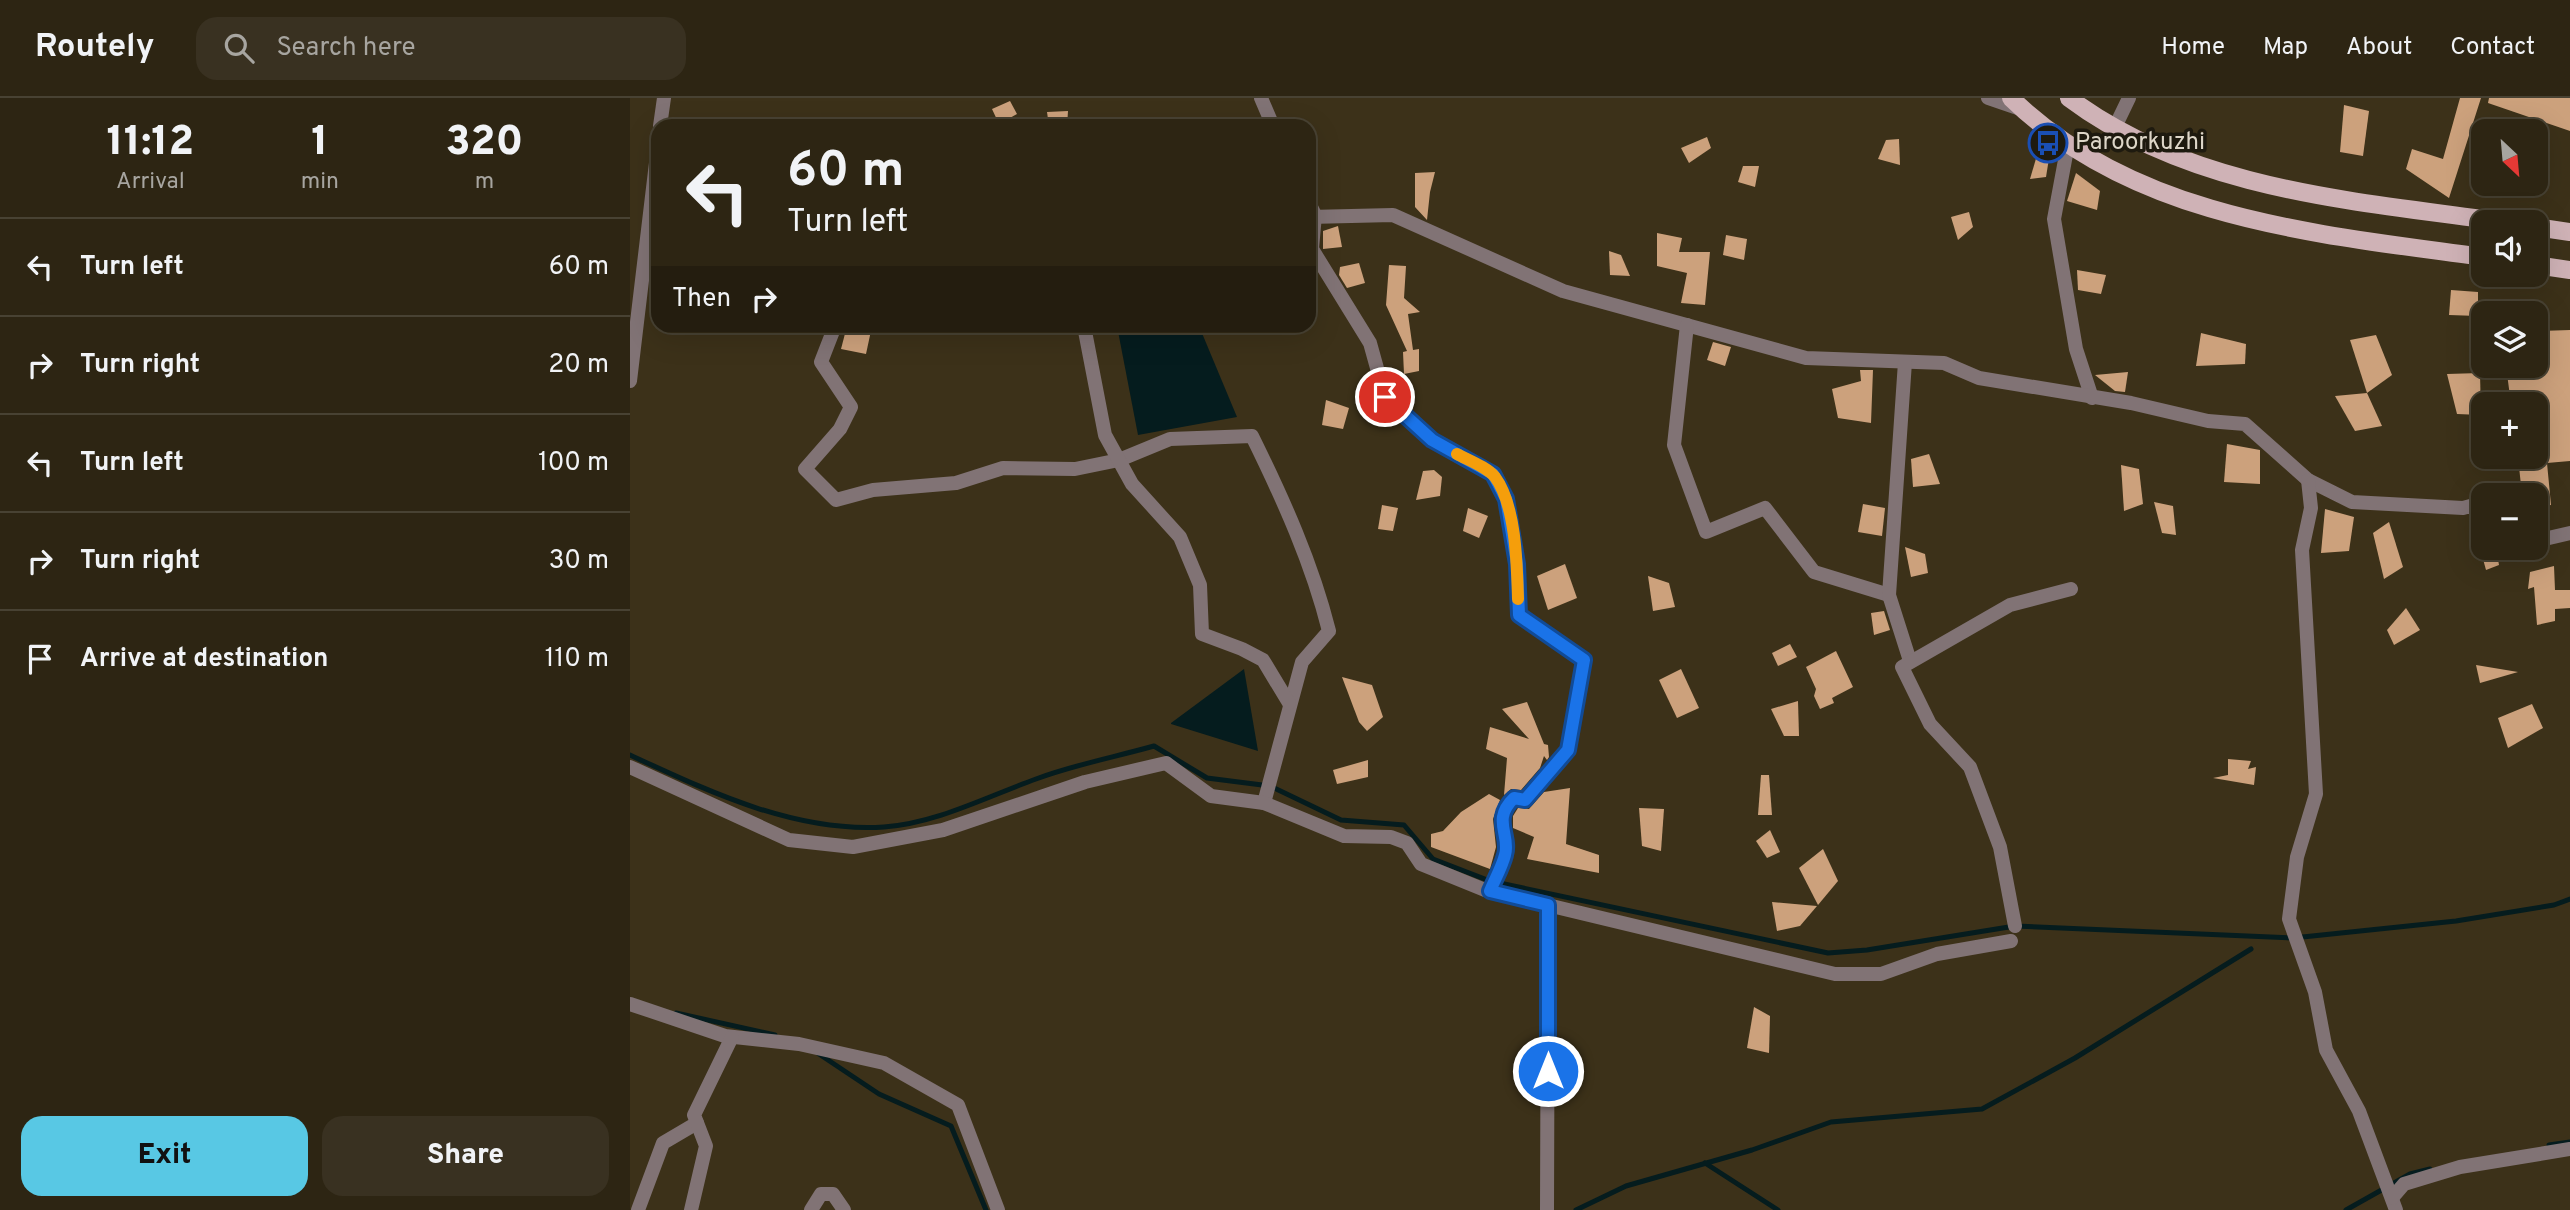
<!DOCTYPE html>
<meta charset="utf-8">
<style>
body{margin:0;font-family:Overpass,sans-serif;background:#393121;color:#f1f3f6;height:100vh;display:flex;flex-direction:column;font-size:26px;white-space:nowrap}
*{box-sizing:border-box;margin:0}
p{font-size:23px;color:#a7a5a0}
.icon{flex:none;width:38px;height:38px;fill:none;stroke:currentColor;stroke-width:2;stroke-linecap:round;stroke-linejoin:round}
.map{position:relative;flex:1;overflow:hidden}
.sheet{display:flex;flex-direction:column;background:#2d2513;width:630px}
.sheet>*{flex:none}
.guide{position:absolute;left:21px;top:21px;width:665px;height:214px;border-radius:21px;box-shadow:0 7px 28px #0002,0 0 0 2px #484233;background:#2d2513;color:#f1f3f6;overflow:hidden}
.needle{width:46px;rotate:154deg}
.tools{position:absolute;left:1841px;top:21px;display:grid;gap:14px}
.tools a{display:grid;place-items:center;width:77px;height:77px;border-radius:14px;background:#2d2513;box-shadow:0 7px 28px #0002,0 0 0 2px #484233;font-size:35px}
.pin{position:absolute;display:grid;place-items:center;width:60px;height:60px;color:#fff;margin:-30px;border:4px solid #fff;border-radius:50%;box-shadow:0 2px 7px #0007}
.me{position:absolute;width:77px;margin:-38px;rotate:0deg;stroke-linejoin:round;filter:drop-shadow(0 0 5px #0008)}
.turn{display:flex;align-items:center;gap:24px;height:147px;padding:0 21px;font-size:32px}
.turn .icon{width:91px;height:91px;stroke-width:2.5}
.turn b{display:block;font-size:49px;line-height:60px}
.then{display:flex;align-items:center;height:66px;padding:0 21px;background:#0003;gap:14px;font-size:26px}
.eta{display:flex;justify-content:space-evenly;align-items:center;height:119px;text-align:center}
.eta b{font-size:42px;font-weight:800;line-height:49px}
.primary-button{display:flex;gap:14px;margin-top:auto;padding:14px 21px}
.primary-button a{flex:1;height:80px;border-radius:21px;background:#58c8e4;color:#111;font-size:28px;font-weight:800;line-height:80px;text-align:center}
.primary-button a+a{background:#393121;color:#f1f3f6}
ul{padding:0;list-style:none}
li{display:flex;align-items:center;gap:21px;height:98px;padding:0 21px;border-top:2px solid #484233}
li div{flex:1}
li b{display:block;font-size:26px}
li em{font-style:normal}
header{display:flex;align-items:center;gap:42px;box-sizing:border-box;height:98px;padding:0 35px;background:#2d2513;border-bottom:2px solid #484233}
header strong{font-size:33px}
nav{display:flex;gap:38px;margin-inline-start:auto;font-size:24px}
.search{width:490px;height:63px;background:#393121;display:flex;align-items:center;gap:18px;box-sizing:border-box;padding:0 24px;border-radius:21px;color:#a7a5a0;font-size:26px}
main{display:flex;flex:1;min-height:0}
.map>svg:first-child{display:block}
</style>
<header>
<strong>Routely</strong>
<div class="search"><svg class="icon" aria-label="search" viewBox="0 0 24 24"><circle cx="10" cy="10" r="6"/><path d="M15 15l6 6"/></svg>Search here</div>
<nav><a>Home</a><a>Map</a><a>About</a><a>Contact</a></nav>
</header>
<main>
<section class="sheet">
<div class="eta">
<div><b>11:12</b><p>Arrival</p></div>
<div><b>1</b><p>min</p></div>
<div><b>320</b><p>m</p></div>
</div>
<ul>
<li><svg class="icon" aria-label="left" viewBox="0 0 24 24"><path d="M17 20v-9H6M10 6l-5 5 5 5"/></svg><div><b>Turn left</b></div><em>60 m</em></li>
<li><svg class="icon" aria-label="right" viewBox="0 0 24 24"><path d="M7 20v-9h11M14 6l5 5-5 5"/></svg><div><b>Turn right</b></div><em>20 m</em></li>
<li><svg class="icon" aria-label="left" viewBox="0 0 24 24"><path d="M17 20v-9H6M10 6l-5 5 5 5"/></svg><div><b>Turn left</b></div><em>100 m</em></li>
<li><svg class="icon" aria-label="right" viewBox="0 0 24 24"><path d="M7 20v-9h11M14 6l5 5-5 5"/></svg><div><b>Turn right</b></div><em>30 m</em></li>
<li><svg class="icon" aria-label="arrive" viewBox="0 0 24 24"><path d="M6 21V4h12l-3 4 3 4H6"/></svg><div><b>Arrive at destination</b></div><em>110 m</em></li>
</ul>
<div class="primary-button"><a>Exit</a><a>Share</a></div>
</section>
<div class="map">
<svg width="1940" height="1112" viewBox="0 0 1940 1112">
<rect width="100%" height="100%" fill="#3c3119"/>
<!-- water -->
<g fill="#051c1e">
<path d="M487 228H569L607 319 508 337Z"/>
<path d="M614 571 628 653 541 626V625Z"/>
</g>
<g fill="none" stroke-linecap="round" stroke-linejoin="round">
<!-- stream -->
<g stroke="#051c1e" stroke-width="5">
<path d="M0 657C78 693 165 735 254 729 307 725 356 699 406 681 443 667 485 659 524 648L577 680 640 688 711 722 774 727 803 761 860 783 1198 855 1237 852 1385 828 1663 840 1826 823 1924 807 1940 801"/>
<path d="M46 915 145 937"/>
<path d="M189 956 249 996 321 1028 356 1112"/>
<path d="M1919 1047 1940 1044"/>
<path d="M1075 1065 1148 1112"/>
<path d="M946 1112 996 1088 1122 1052 1201 1024 1352 1011 1445 960 1621 851"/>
<path d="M1716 1112 1780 1076 1800 1071"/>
</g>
</g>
<!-- building -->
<g fill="#cca17c">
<path d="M1830 0H1851L1819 100 1776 71 1782 51 1813 61Z"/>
<path d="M1859 0H1940V33L1858 5Z"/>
<path d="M380 3 387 16 369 26 362 11Z"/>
<path d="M1714 7 1739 13 1733 58 1710 54Z"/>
<path d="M438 13 437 28H419L417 14Z"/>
<path d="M1077 39 1081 50 1059 65 1051 50Z"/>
<path d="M1412 40 1421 48 1416 79 1400 81Z"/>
<path d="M1269 41 1270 67 1248 61 1256 42Z"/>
<path d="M1113 68H1129L1125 89 1108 84Z"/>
<path d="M805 74 800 94 797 122 785 109V75Z"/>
<path d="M1446 75 1470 93 1467 112 1437 103Z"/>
<path d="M1339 114 1343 129 1328 142 1321 119Z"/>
<path d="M708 128 712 149 693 151V133Z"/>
<path d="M1027 135 1052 140 1049 154H1080L1075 207 1051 205 1057 175 1027 168Z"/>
<path d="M1096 137 1117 141 1114 162 1093 157Z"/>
<path d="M979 153 991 157 1000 178 980 177Z"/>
<path d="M729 165 735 185 717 190 709 177 710 169Z"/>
<path d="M759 167 776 168 774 200 790 214 778 216 783 252 789 251V273L774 276 773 254 777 253 756 207Z"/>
<path d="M1447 172 1476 177 1471 196 1448 192Z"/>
<path d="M1821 192 1848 194V218L1819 217Z"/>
<path d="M217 228H242L236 256 211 251Z"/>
<path d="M1940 232V363L1917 365 1921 407 1906 409V397H1892L1888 359H1906V306H1881L1876 268H1906V233Z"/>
<path d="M1571 235 1616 246 1615 266 1566 268Z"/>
<path d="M1746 237 1762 277 1737 295 1720 242Z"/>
<path d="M1083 244 1101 249 1095 268 1077 262Z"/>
<path d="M1230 272H1243L1241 325 1208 320 1202 291 1231 283Z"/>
<path d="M1498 274 1495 294 1485 293 1465 277Z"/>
<path d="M1850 275 1851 317 1827 316 1817 276Z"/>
<path d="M1737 295 1752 328 1725 333 1705 298Z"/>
<path d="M696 302 719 310 713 331 692 327Z"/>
<path d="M1597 346 1630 352V386L1594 384Z"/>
<path d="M1299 356 1310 386 1283 389 1281 361Z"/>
<path d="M1491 367 1509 371 1513 406 1494 413Z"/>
<path d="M804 372 812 379 810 398 786 402 793 373Z"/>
<path d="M1524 404 1543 408 1546 437 1532 435Z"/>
<path d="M1233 406 1255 410 1252 438 1228 434Z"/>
<path d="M752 407 768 410 763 433 748 431Z"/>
<path d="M838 410 858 418 849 440 833 433Z"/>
<path d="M1695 411 1724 419 1719 453 1691 455Z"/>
<path d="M1759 424 1773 469 1754 481 1743 435Z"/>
<path d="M1275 449 1295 456 1298 475 1281 479Z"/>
<path d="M1850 450H1866L1869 467 1856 472Z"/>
<path d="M935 466 947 500 918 512 907 478Z"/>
<path d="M1924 468 1925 492H1940V510L1925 511V523L1907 527 1904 489 1898 491 1900 474Z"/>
<path d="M1018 478 1039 485 1045 509 1023 513Z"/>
<path d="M1776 510 1790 532 1764 547 1757 532Z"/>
<path d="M1254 513 1260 532 1244 537 1241 515Z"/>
<path d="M1160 546 1167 559 1148 568 1142 555Z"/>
<path d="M1206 553 1223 589 1202 600 1204 605 1190 611 1184 598 1186 591 1176 569Z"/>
<path d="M1846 567 1888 574 1850 585Z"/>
<path d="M1051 571 1069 610 1047 620 1029 582Z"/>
<path d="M712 579 742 587 753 619 737 633 729 624Z"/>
<path d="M1168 603 1169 638H1154L1141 611Z"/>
<path d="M897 604 914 646 918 647 919 659 917 662 914 658 910 670 891 692 881 691 874 697 877 660 856 651 860 629 899 641 872 611Z"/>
<path d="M1902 606 1913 630 1878 650 1868 620Z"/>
<path d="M1598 661 1621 663 1618 671 1626 669 1624 687 1583 680 1598 677Z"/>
<path d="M738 662V679L707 686 703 672Z"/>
<path d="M1131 677H1139L1142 717H1128Z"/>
<path d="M940 690 936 746 969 757V775L897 761 904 739 883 730V718L888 710 899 711 914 694Z"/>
<path d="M859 696 870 702 863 721 866 749 860 771 801 749V736L813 733 831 714Z"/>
<path d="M1009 710 1034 711 1031 753 1012 748Z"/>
<path d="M1140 732 1150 754 1137 760 1126 743Z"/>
<path d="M1193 751 1208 783 1188 807 1169 770Z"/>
<path d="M1142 804 1187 808 1170 828 1147 833Z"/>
<path d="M1124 909 1140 918 1139 955 1117 950Z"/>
</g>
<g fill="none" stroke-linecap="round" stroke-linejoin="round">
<!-- minor -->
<g stroke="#817375" stroke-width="14">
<path d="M631 0 643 28"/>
<path d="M1358 0 1393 12"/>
<path d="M30 28 34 0"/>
<path d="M1485 29 1499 0"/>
<path d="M1438 46 1424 121 1446 251 1462 300"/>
<path d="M679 105 685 117 682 151 740 245 755 299 802 342 863 376 876 401 887 466 889 517 954 562 938 652 895 702 884 700C861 722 881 737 875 757 872 769 865 781 860 793"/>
<path d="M679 119 763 117 933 193 1176 260 1314 265 1349 280 1501 305 1578 323 1615 326 1678 382 1722 404 1833 410 1844 407 1853 421"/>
<path d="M1057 227 1044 347 1076 434 1135 410 1184 474 1259 497"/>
<path d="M205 228 191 264 221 309 210 331 175 371 206 402 243 392 326 385 373 370 445 371 489 362 540 341 622 338C653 401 682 465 699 533L672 564 634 705"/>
<path d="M454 228 475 337 502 386 550 439 570 487 572 536 612 551 633 562 659 605"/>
<path d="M1275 264 1259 497 1280 563"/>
<path d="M0 283 28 48"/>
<path d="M1678 382 1681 410 1672 452 1686 696 1667 759 1659 821 1685 894 1696 952 1729 1013 1766 1112"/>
<path d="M1906 443 1940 435"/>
<path d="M0 669 159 742 223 749 313 732 455 684 536 665 581 698 634 705 714 738 761 739 777 745 791 766 855 792 1205 876H1251L1307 856 1381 843"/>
<path d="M1385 828 1370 749 1340 669 1300 626 1272 569 1380 507 1441 491"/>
<path d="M0 906 95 938 169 946 254 965 328 1007 368 1112"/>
<path d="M1762 1100 1774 1086 1830 1069 1940 1051"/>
<path d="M8 1112 33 1045 67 1025"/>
<path d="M61 1112 76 1048 64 1017 102 939"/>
<path d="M181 1112 191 1096H203L214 1112"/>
<path d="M917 1112 918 807"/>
</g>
<!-- primary -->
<g stroke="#cfb2b6" stroke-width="18">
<path d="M1381 0C1506 122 1689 136 1853 159"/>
<path d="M1439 0C1563 93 1727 103 1874 124"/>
<path d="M1906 129 1940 134"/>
<path d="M1906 167 1940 172"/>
</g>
</g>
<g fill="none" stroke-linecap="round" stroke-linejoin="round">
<defs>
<path id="route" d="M755 299 802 342 863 376 876 401 887 466 889 517 954 562 938 652 895 702 884 700C861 722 881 737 875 757 872 769 865 781 860 793L918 807V973"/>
</defs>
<!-- route casing -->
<use href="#route" stroke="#114b97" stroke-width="18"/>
<!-- route -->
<use href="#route" stroke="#1a73e8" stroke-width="12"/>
<!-- slow -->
<path stroke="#f59e0b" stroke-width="12" d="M827 356C838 362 857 369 865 379 886 407 887 467 888 501"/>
</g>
<!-- icons -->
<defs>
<symbol id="bus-ring" viewBox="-11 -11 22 22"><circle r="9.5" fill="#1e1a0f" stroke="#1a4fb4" stroke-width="1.5"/><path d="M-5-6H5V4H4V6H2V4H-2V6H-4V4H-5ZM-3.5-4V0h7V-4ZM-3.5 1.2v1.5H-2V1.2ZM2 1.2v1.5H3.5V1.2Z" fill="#1a4fb4"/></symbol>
</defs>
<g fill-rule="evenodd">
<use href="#bus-ring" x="1396" y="23" width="44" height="44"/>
</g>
<g text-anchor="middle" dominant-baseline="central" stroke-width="7" stroke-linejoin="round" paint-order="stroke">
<!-- poi labels -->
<g font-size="24" fill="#ddd6c8" stroke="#1e1a0f" text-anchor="start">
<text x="1445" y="45">Paroorkuzhi</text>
</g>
</g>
</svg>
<div class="tools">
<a><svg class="needle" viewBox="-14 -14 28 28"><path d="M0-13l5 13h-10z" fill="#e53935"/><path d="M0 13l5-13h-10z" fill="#a7a5a0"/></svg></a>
<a><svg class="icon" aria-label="sound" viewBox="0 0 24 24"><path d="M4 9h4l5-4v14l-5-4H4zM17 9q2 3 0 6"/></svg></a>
<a><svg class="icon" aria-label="layers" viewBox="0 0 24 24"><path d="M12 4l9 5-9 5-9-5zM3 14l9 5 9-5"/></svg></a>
<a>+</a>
<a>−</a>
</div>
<div class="pin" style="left:755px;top:299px;background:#d93025"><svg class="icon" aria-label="arrive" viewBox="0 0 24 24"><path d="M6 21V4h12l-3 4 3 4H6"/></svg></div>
<svg class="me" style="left:918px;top:973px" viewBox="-20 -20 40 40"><circle r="17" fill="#1a73e8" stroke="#fff" stroke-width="3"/><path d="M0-11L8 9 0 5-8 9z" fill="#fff"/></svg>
<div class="guide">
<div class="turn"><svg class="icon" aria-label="left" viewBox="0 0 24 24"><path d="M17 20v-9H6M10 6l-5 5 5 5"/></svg><div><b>60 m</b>Turn left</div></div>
<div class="then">Then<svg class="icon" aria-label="right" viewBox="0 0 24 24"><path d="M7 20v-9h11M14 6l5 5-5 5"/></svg></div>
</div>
</div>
</main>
